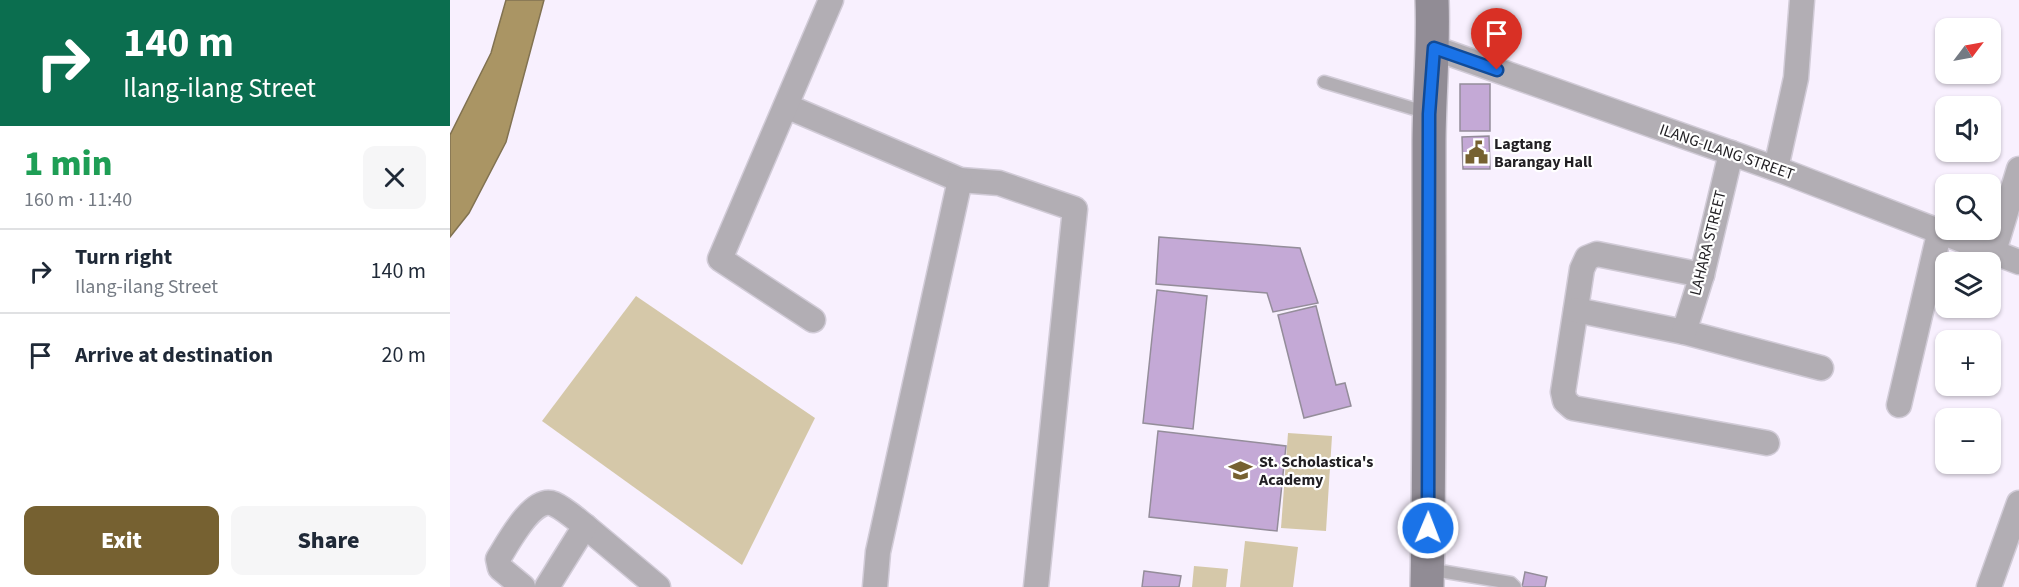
<!DOCTYPE html>
<meta charset="utf-8">
<style>
body{margin:0;font-family:"Source Sans 3",sans-serif;background:#f6f6f7;color:#1f2937;height:100vh;display:flex;flex-direction:column;font-size:22px;white-space:nowrap}
*{box-sizing:border-box;margin:0}
p{font-size:20px;color:#747a83}
.icon{flex:none;width:33px;height:33px;fill:none;stroke:currentColor;stroke-width:2;stroke-linecap:round;stroke-linejoin:round}
.map{position:relative;flex:1;overflow:hidden}
.panel{display:flex;flex-direction:column;background:#fff;width:450px}
.panel>*{flex:none}
.hud{background:#0b6e4f;color:#fff;overflow:hidden}
.needle{width:39px;rotate:58deg}
.controls{position:absolute;left:1485px;top:18px;display:grid;gap:12px}
.controls a{display:grid;place-items:center;width:66px;height:66px;border-radius:12px;background:#fff;box-shadow:0 2px 4px #0004;font-size:30px}
.pin{position:absolute;display:grid;place-items:center;width:51px;height:51px;color:#fff;margin:-62px -26px;border-radius:50% 50% 50% 0;rotate:-45deg;box-shadow:0 0 6px #0007}
.pin .icon{rotate:45deg}
.me{position:absolute;width:66px;margin:-33px;rotate:1deg;stroke-linejoin:round;filter:drop-shadow(0 0 4px #0008)}
.turn{display:flex;align-items:center;gap:21px;height:126px;padding:0 24px;font-size:27px}
.turn .icon{width:78px;height:78px;stroke-width:2.5}
.turn b{display:block;font-size:42px;line-height:51px}
.round{display:grid;place-items:center;flex:none;width:63px;height:63px;border-radius:12px;background:#f6f6f7}
.overview{display:flex;align-items:center;justify-content:space-between;height:102px;padding:0 24px}
h1{font-size:36px;font-weight:800;line-height:45px;color:#1e9e55}
.action{display:flex;gap:12px;margin-top:auto;padding:12px 24px}
.action a{flex:1;height:69px;border-radius:12px;background:#766131;color:#fff;font-size:24px;font-weight:800;line-height:69px;text-align:center}
.action a+a{background:#f6f6f7;color:#1f2937}
ul{padding:0;list-style:none}
li{display:flex;align-items:center;gap:18px;height:84px;padding:0 24px;border-top:2px solid #e0e1e3}
li div{flex:1}
li b{display:block;font-size:22px}
li em{font-style:normal}
main{display:flex;flex:1;min-height:0}
.map>svg:first-child{display:block}
</style>
<main>
<section class="panel">
<div class="hud">
<div class="turn"><svg class="icon" aria-label="right" viewBox="0 0 24 24"><path d="M7 20v-9h11M14 6l5 5-5 5"/></svg><div><b>140 m</b>Ilang-ilang Street</div></div>
</div>
<div class="overview"><div><h1>1 min</h1><p>160 m · 11:40</p></div><a class="round"><svg class="icon" aria-label="close" viewBox="0 0 24 24"><path d="M6 6l12 12M18 6L6 18"/></svg></a></div>
<ul>
<li><svg class="icon" aria-label="right" viewBox="0 0 24 24"><path d="M7 20v-9h11M14 6l5 5-5 5"/></svg><div><b>Turn right</b><p>Ilang-ilang Street</p></div><em>140 m</em></li>
<li><svg class="icon" aria-label="arrive" viewBox="0 0 24 24"><path d="M6 21V4h12l-3 4 3 4H6"/></svg><div><b>Arrive at destination</b></div><em>20 m</em></li>
</ul>
<div class="action"><a>Exit</a><a>Share</a></div>
</section>
<div class="map">
<svg width="1569" height="587" viewBox="0 0 1569 587">
<rect width="100%" height="100%" fill="#f8f0fe"/>
<!-- green -->
<g fill="#d5c8a9">
<path d="M186 296 365 418 292 565 92 421Z"/>
<path d="M838 433 882 436 876 531 831 528Z"/>
<path d="M795 541 848 547 843 587H790Z"/>
<path d="M744 566 778 569 776 587H742Z"/>
</g>
<!-- water -->
<path fill="#aa9564" stroke="#817251" stroke-width="1.5" d="M56 0H94L56 142 19 213 0 237V135L41 53Z"/>
<!-- building -->
<g fill="#c4a9d6" stroke="#948d9a" stroke-width="1.5">
<rect x="1010" y="84" width="30" height="47"/>
<path d="M1039 136 1040 169H1013L1012 137Z"/>
<path d="M709 237 850 248 868 303 823 312 817 293 706 284Z"/>
<path d="M707 290 757 296 743 429 693 423Z"/>
<path d="M866 306 886 385 895 383 901 406 854 418 828 315Z"/>
<path d="M708 431 836 446 827 531 699 517Z"/>
<path d="M694 571 731 576 729 587H692Z"/>
<path d="M1075 572 1097 577 1095 587H1072Z"/>
</g>
<g fill="none" stroke-linecap="round" stroke-linejoin="round">
<defs>
<g id="lane">
<path d="M874 82 978 113"/>
<path d="M978 569 1061 583 1065 587"/>
</g>
<g id="street">
<path d="M984 48 1335 172 1569 262"/>
<path d="M336 106 510 180 549 183 625 209 586 587"/>
<path d="M1326 168 1346 78 1352 0"/>
<path d="M1544 251 1569 169"/>
<path d="M1252 275 1147 254 1137 258 1132 269 1113 392 1115 401 1123 408 1317 443"/>
<path d="M1126 310 1234 332 1371 368"/>
<path d="M363 320 270 259 381 0"/>
<path d="M1234 332 1252 275 1281 153"/>
<path d="M1449 405 1490 230"/>
<path d="M135 526 208 587"/>
<path d="M73 587 50 568 48 559C58 543 83 495 104 504 115 509 126 519 135 526L97 587"/>
<path d="M425 587 428 552 510 180"/>
<path d="M1539 587 1569 503"/>
</g>
<path id="secondary" d="M977 587C980 440 979 293 979 145 979 97 984 49 982 0"/>
</defs>
<!-- lane casing -->
<use href="#lane" stroke="#d1cbd7" stroke-width="15"/>
<!-- street casing -->
<use href="#street" stroke="#d1cbd7" stroke-width="27"/>
<!-- secondary casing -->
<use href="#secondary" stroke="#d1cbd7" stroke-width="36"/>
<!-- lane -->
<use href="#lane" stroke="#b2aeb4" stroke-width="12"/>
<!-- street -->
<use href="#street" stroke="#b2aeb4" stroke-width="24"/>
<!-- secondary -->
<use href="#secondary" stroke="#918c95" stroke-width="33"/>
</g>
<g fill="none" stroke-linecap="round" stroke-linejoin="round">
<defs>
<path id="route" d="M978 528 979 114 984 48 1047 70"/>
</defs>
<!-- route casing -->
<use href="#route" stroke="#114b97" stroke-width="15"/>
<!-- route -->
<use href="#route" stroke="#1a73e8" stroke-width="10"/>
</g>
<!-- icons -->
<defs>
<symbol id="civic-bare" viewBox="-9 -9 18 18"><path d="M-.6-6.5H3V-4.5H.6V-3L4-1V1h2V6H-6V1h2V-1L-.6-3ZM-1.2 2.5V6h2.4V2.5Z" fill="#766131" stroke="#fff" stroke-width="2.5" paint-order="stroke"/></symbol>
<symbol id="school-bare" viewBox="-9 -9 18 18"><path d="M0-5L7-2L0 1L-7-2ZM-4 1L0 2.5L4 1V4Q0 6-4 4Z" fill="#766131" stroke="#fff" stroke-width="2.5" paint-order="stroke"/></symbol>
</defs>
<g fill-rule="evenodd">
<use href="#civic-bare" x="1010" y="136" width="33" height="33"/>
<use href="#school-bare" x="774" y="454" width="33" height="33"/>
</g>
<g text-anchor="middle" dominant-baseline="central" stroke-width="4.5" stroke-linejoin="round" paint-order="stroke">
<!-- poi labels -->
<g font-size="16" font-weight="bold" fill="#222024" stroke="#fff" text-anchor="start">
<text x="1044" y="144">Lagtang<tspan x="1044" dy="18">Barangay Hall</tspan></text>
<text x="809" y="462">St. Scholastica's<tspan x="809" dy="18">Academy</tspan></text>
</g>
<!-- street labels -->
<g font-size="16" fill="#222024" stroke="#fff">
<text transform="translate(1277 152) rotate(19)">ILANG-ILANG STREET</text>
<text transform="translate(1258 243) rotate(-76)">LAHARA STREET</text>
</g>
</g>
</svg>
<div class="controls">
<a><svg class="needle" viewBox="-14 -14 28 28"><path d="M0-13l5 13h-10z" fill="#e53935"/><path d="M0 13l5-13h-10z" fill="#747a83"/></svg></a>
<a><svg class="icon" aria-label="sound" viewBox="0 0 24 24"><path d="M4 9h4l5-4v14l-5-4H4zM17 9q2 3 0 6"/></svg></a>
<a><svg class="icon" aria-label="search" viewBox="0 0 24 24"><circle cx="10" cy="10" r="6"/><path d="M15 15l6 6"/></svg></a>
<a><svg class="icon" aria-label="layers" viewBox="0 0 24 24"><path d="M12 4l9 5-9 5-9-5zM3 14l9 5 9-5"/></svg></a>
<a>+</a>
<a>−</a>
</div>
<div class="pin" style="left:1047px;top:70px;background:#d93025"><svg class="icon" aria-label="arrive" viewBox="0 0 24 24"><path d="M6 21V4h12l-3 4 3 4H6"/></svg></div>
<svg class="me" style="left:978px;top:528px" viewBox="-20 -20 40 40"><circle r="17" fill="#1a73e8" stroke="#fff" stroke-width="3"/><path d="M0-11L8 9 0 5-8 9z" fill="#fff"/></svg>
</div>
</main>
